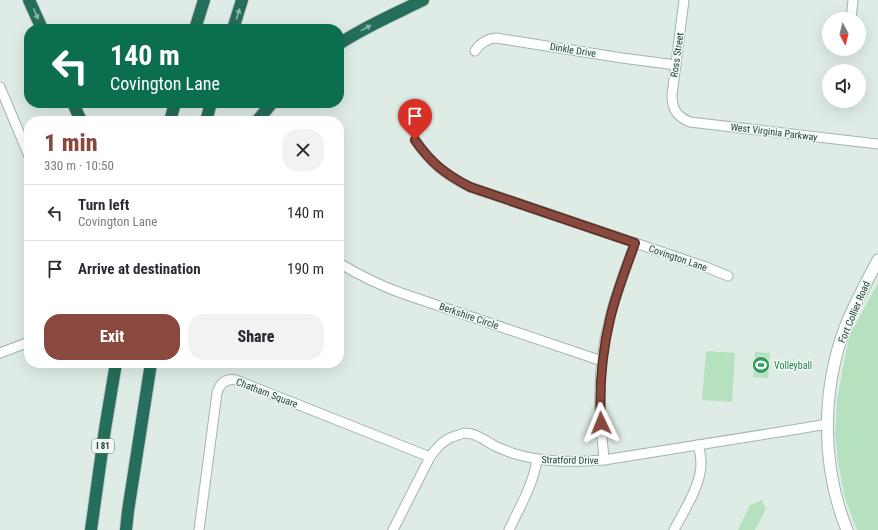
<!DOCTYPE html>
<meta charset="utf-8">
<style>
body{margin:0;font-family:"Roboto Condensed",sans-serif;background:#f2f2f3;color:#2b2b33;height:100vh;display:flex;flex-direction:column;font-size:15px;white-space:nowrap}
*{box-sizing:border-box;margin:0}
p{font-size:13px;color:#7c7c81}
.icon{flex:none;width:22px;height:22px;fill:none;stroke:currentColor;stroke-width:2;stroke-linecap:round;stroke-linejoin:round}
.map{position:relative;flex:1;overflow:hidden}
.panel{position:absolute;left:24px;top:116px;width:320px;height:252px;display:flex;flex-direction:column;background:#fff;border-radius:16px;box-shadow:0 4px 16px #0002}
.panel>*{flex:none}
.guide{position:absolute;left:24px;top:24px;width:320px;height:84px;border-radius:16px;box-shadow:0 4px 16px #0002;background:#0b6e4f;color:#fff;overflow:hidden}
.needle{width:26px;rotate:173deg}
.fabs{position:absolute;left:822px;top:12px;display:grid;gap:8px}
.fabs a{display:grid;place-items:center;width:44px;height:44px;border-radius:50%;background:#fff;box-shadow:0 4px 16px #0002;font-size:20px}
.pin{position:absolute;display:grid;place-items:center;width:34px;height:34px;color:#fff;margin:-41px -17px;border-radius:50% 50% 50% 0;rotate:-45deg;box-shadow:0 0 4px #0007}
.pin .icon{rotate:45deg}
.me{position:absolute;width:44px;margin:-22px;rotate:358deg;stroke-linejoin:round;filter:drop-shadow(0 0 3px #0008)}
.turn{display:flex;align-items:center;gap:14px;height:84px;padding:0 20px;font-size:18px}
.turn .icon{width:52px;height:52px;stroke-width:2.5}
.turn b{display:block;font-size:28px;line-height:34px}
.round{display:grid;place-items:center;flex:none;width:42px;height:42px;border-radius:16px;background:#f2f2f3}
.head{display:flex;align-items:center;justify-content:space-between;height:68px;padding:0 20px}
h1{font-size:24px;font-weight:800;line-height:30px;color:#8a493e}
.action{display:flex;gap:8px;margin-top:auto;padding:8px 20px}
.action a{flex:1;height:46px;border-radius:16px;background:#8a493e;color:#fff;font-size:16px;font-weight:800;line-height:46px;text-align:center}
.action a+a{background:#f2f2f3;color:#2b2b33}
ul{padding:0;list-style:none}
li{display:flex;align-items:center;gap:12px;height:56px;padding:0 20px;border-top:1px solid #e1e1e2}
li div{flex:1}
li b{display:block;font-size:15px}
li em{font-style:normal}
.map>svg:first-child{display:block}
</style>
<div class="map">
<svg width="878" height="530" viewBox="0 0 878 530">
<rect width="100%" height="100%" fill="#dfece6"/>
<!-- green -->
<g fill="#b5e1bf">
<path d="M878 283V530H857L845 498 838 462 835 433 837 400 849 336Z"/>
<path d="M706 351 735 353 732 402 702 400Z"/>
<path d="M755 352 770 353 768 378 753 377Z"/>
<path d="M762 500 766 509 755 530H738L750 505Z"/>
</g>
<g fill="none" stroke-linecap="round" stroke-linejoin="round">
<defs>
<g id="minor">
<path d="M684 0 672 95C672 109 677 117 690 122L878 144"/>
<path d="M851 19 853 0"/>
<path d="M475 51C480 43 486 39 496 38L622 58 676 65"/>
<path d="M0 87 29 156"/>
<path d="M415 140C431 163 445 175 470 187L706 267 728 276"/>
<path d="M339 263C359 275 379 285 401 293L602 361"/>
<path d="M0 353 29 342"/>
<path d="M604 460C603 443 600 426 600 408 599 378 602 347 610 318 616 292 626 268 635 243"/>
<path d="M199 530 217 393C220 383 226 378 236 380L430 457"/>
<path d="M393 530 430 457C438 446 444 439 458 435 459 435 463 433 464 433 477 433 485 441 495 446 501 449 507 451 512 453 543 463 573 462 604 460L798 429 827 424"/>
<path d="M509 530C520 506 533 486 537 459"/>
<path d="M674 530C684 511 701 485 701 464 701 458 700 451 698 445"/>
</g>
<path id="tertiary" d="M847 530C821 466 821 390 846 325 855 303 867 281 878 260"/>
<g id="motorway">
<path d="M29 0 42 29"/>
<path d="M195 29 204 0"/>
<path d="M233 29 242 0"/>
<path d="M339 44C366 26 395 14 423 0"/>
<path d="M73 103 81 121"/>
<path d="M170 121 175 103"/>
<path d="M206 121 211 103"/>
<path d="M257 121 272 103"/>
<path d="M91 530 105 429 116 363"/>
<path d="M126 530 128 511 151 363"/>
</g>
</defs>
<!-- minor casing -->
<use href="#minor" stroke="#a1b5ad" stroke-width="11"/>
<!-- tertiary casing -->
<use href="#tertiary" stroke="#a1b5ad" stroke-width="13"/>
<!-- motorway casing -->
<use href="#motorway" stroke="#c0c9c6" stroke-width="14"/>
<!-- minor -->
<use href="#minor" stroke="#fff" stroke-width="9"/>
<!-- tertiary -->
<use href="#tertiary" stroke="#fff" stroke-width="11"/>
<!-- motorway -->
<use href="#motorway" stroke="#266e5c" stroke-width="12"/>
</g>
<!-- one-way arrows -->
<defs><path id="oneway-solid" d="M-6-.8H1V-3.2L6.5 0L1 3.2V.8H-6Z"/></defs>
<g fill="#8bb4a8">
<use href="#oneway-solid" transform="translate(36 14) rotate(67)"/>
<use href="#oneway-solid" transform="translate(238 14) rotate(-73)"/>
<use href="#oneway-solid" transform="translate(366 28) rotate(-29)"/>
</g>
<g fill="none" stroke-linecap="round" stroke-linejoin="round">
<defs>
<path id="route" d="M415 140C431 163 445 174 470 187L635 243C626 268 616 293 610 319 602 353 599 388 601 423"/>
</defs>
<!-- route casing -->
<use href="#route" stroke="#5a2f28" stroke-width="10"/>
<!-- route -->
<use href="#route" stroke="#8a493e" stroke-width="7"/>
</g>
<!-- icons -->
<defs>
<symbol id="stadium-disc" viewBox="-11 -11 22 22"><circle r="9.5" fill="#2e9e5b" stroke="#f0f9f4"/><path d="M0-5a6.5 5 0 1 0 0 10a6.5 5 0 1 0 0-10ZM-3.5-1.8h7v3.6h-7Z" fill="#fff"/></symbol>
</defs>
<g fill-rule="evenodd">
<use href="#stadium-disc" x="751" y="355" width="20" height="20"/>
</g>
<g text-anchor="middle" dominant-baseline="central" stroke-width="3" stroke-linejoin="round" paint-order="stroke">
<!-- shield labels -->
<rect fill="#f0f9f4" stroke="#5d776e" stroke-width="1" x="92" y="439" width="22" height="14" rx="3"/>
<g font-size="9" font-weight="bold" fill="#1e3f34">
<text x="103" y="446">I 81</text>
</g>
<!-- street labels -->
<g font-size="10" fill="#1e3f34" stroke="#f0f9f4">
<text transform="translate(573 50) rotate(9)">Dinkle Drive</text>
<text transform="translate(677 55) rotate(-82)">Ross Street</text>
<text transform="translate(774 132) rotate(7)">West Virginia Parkway</text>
<text transform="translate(678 258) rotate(19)">Covington Lane</text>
<text transform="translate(854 312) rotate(-67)">Fort Collier Road</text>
<text transform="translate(469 316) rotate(19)">Berkshire Circle</text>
<text transform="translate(267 393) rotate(21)">Chatham Square</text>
<text transform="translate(570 460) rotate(1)">Stratford Drive</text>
</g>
<!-- leisure labels -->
<g font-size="10" fill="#27864d" stroke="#f0f9f4" text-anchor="start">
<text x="774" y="365">Volleyball</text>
</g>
</g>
</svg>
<div class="fabs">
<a><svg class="needle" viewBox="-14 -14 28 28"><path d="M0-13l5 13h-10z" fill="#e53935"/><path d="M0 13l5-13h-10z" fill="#7c7c81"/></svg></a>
<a><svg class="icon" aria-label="sound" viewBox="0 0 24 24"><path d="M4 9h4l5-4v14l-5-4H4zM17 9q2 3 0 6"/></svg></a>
</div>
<div class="pin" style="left:415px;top:140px;background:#d93025"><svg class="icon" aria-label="arrive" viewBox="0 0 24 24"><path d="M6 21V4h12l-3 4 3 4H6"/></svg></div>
<svg class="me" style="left:601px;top:423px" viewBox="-20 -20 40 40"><path d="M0-17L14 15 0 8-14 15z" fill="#8a493e" stroke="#fff" stroke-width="4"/></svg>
<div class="guide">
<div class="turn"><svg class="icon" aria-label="left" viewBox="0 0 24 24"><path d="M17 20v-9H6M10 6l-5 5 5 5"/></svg><div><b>140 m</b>Covington Lane</div></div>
</div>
<section class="panel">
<div class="head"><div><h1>1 min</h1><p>330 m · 10:50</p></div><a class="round"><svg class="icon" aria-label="close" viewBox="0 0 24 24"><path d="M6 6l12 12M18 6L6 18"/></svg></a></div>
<ul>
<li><svg class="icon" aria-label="left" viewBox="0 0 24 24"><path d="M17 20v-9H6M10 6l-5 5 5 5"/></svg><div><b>Turn left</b><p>Covington Lane</p></div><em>140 m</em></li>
<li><svg class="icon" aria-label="arrive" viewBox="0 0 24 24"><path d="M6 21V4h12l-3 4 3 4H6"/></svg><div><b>Arrive at destination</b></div><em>190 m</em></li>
</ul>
<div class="action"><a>Exit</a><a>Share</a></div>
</section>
</div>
